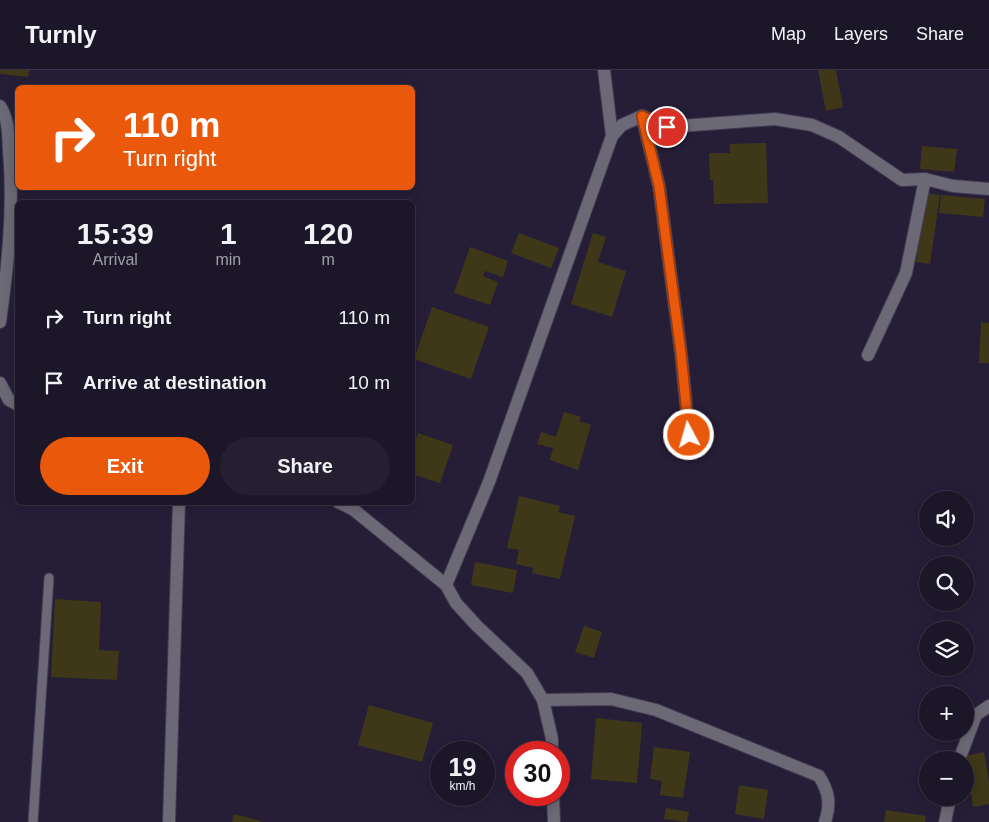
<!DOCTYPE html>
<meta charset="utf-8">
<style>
body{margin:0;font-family:Arial,sans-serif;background:#251f31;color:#f1f3f6;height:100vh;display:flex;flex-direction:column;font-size:19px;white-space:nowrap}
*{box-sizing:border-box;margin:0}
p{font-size:16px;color:#a09fa8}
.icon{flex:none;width:28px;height:28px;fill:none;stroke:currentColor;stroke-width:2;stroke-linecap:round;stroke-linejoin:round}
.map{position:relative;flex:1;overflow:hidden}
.details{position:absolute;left:15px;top:130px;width:400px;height:305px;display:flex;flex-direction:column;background:#1c1629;border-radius:8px;box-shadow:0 2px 12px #0003,0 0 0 1px #3a3546}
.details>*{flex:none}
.top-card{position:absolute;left:15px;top:15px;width:400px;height:105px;border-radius:8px;box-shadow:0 2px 12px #0003,0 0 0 1px #3a3546;background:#ea580c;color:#fff;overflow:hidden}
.controls{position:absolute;left:919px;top:421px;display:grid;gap:10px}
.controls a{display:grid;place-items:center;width:55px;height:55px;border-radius:50%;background:#1c1629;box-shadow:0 2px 12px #0003,0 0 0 1px #3a3546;font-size:25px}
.speed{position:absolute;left:430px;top:671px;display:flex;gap:10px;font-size:25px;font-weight:700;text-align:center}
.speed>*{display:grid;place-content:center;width:65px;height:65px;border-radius:50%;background:#1c1629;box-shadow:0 2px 12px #0003,0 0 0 1px #3a3546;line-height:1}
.speed small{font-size:12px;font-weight:400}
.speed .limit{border:8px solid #d22;background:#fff;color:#111}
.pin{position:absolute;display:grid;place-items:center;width:42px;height:42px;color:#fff;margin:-21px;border:2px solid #fff;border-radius:50%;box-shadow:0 1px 5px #0007}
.me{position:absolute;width:55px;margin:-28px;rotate:354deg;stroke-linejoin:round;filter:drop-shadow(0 0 4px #0008)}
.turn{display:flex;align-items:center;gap:18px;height:105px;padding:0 25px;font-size:22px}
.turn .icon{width:65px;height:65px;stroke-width:2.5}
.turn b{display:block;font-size:35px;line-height:42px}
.eta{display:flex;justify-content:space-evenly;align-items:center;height:85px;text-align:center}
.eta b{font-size:30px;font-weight:700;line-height:35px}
.primary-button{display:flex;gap:10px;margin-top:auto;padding:10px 25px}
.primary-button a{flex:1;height:58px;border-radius:30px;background:#ea580c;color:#fff;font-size:20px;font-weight:700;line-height:58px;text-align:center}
.primary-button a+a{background:#251f31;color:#f1f3f6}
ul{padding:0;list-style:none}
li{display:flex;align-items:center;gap:15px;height:65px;padding:0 25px}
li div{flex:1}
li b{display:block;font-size:19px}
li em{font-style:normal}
header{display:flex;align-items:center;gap:30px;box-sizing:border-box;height:70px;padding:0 25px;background:#1c1629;border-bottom:1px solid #3a3546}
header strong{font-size:24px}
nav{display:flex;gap:28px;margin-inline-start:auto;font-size:18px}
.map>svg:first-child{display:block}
</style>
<header>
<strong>Turnly</strong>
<nav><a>Map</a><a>Layers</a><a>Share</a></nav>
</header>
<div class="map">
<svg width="989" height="752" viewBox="0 0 989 752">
<rect width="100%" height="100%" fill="#261e37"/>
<!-- building -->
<g fill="#3e3818">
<path d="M0 0H29L28 7 0 4Z"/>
<path d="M818 0H836L843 37 826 41Z"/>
<path d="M766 73 768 133 714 134 713 110H710L709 83H730V74Z"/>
<path d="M922 76 957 79 954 102 920 99Z"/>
<path d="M926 123 940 125 930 194 916 192Z"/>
<path d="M941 125 985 129 983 147 939 143Z"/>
<path d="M519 163 559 178 551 198 511 183Z"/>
<path d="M593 163 606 167 598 192 626 201 612 247 571 234Z"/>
<path d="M470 177 508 191 503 207 485 201 483 206 498 212 490 235 454 223Z"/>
<path d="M432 237 489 257 471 309 414 289Z"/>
<path d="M981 252 989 253V293H979Z"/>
<path d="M564 342 581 347 579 351 591 355 578 400 550 390 553 378 537 374 541 362 556 367Z"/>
<path d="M418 363 453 375 440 413 412 404V379Z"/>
<path d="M519 426 560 436 558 442 575 446 560 509 532 503 533 498 516 494 519 480 507 478Z"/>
<path d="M475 492 517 500 513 523 471 515Z"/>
<path d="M55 529 101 532 99 580 119 581 117 610 51 607Z"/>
<path d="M584 556 602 562 594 588 575 582Z"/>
<path d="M369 635 433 653 422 692 358 675Z"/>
<path d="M596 648 642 653 637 713 591 709Z"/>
<path d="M654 677 690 682 683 728 660 725 662 711 650 709Z"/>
<path d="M984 682 989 712V734L973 737 965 686Z"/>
<path d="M739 715 768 720 764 749 735 744Z"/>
<path d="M666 738 689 742 687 752 664 749Z"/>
<path d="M886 740 926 746 925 752H884Z"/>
<path d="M234 744 261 751V752H232Z"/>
</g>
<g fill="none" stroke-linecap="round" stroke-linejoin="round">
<defs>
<path id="service" d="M33 752 49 508"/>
<g id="minor">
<path d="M604 0 612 66"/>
<path d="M0 36C9 50 8 65 9 80 14 138 8 195 0 252"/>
<path d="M642 46 659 116 681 283 689 365"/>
<path d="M868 285 906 203 925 109"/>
<path d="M0 313 9 330 18 335"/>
<path d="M338 432 354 440 446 515 456 533 477 556 527 603 543 630 552 669V682"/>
<path d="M446 515 489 412 612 66 622 55 642 46 667 57 775 49 812 55 839 67 902 110 925 109 953 116 989 119"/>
<path d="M543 630 611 629 656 640 819 706C829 722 831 734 825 752"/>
<path d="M959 690 976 645 989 636"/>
<path d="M553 725 554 752"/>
<path d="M169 752 179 432"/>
<path d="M945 752 950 728"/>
</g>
</defs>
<!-- service casing -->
<use href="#service" stroke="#423a52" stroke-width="11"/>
<!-- minor casing -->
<use href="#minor" stroke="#423a52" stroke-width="14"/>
<!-- service -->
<use href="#service" stroke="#6c6976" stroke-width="9"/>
<!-- minor -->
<use href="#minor" stroke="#6c6976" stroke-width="12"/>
</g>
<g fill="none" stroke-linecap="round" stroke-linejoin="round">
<defs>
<path id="route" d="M667 57 642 46 659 116 681 283 689 365"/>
</defs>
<!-- route casing -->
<use href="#route" stroke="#983908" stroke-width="12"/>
<!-- route -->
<use href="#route" stroke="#ea580c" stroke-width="9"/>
</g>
</svg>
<div class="controls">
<a><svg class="icon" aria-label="sound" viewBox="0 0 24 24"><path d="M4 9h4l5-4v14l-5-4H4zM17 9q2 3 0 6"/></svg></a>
<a><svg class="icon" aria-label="search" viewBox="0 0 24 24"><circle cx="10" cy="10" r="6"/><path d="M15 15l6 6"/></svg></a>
<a><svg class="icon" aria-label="layers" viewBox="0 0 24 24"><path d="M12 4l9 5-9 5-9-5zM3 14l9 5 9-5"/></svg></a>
<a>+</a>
<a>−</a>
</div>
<div class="speed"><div>19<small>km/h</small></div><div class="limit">30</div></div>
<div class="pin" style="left:667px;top:57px;background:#d93025"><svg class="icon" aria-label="arrive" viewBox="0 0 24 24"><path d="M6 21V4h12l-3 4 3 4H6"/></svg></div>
<svg class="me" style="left:689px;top:365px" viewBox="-20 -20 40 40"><circle r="17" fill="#ea580c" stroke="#fff" stroke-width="3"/><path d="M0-11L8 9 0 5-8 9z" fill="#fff"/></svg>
<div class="top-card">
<div class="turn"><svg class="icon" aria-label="right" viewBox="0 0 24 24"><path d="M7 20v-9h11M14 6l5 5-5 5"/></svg><div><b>110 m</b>Turn right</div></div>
</div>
<section class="details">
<div class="eta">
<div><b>15:39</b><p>Arrival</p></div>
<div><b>1</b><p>min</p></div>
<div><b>120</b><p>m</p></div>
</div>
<ul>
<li><svg class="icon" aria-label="right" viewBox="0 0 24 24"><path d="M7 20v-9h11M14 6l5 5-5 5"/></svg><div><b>Turn right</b></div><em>110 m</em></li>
<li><svg class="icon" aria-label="arrive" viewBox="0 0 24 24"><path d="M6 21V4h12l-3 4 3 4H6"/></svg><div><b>Arrive at destination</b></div><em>10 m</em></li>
</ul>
<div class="primary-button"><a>Exit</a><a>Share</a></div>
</section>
</div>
